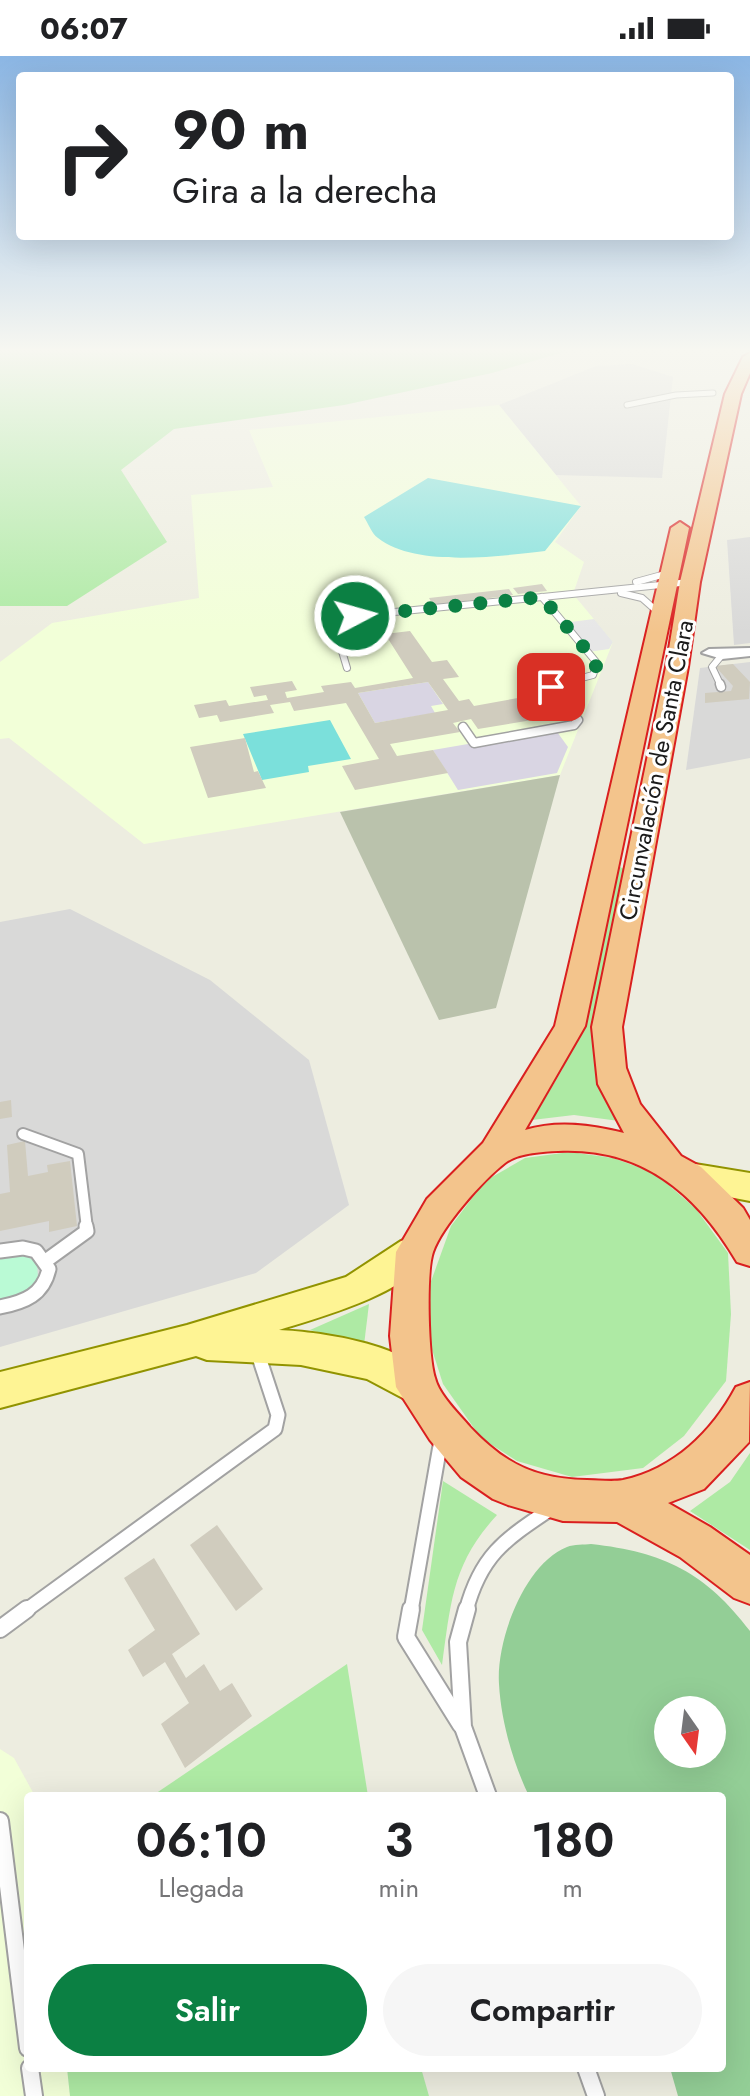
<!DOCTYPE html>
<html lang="es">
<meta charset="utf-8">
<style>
body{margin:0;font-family:Jost,sans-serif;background:#f6f6f6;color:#202124;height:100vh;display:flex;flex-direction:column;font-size:30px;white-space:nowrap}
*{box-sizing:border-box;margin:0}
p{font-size:26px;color:#757577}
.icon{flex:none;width:44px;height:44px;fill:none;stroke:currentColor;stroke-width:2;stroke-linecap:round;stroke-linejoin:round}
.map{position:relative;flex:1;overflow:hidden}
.side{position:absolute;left:24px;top:1736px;width:702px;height:280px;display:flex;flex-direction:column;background:#fff;border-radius:8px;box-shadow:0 8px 32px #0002}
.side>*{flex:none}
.guide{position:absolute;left:16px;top:16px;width:718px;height:168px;border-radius:8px;box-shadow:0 8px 32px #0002;background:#fff;color:#202124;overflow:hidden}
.needle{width:52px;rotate:166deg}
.controls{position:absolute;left:654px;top:1640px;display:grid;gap:16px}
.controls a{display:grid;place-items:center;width:72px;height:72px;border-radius:50%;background:#fff;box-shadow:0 8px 32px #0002;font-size:40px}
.pin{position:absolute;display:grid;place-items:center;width:68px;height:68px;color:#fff;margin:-34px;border-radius:16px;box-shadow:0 4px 12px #0006}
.me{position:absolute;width:88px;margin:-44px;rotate:84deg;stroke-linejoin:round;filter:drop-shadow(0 0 6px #0008)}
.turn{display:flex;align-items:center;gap:28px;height:168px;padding:0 24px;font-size:36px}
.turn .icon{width:104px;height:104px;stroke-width:2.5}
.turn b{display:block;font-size:56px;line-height:68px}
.eta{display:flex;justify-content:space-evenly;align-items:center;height:136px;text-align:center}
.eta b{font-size:48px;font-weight:600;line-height:56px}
.primary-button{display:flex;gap:16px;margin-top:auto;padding:16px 24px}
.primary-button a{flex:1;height:92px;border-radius:48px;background:#0b8043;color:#fff;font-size:32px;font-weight:600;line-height:92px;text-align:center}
.primary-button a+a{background:#f6f6f6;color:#202124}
.status{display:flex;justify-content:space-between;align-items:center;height:56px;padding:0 40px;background:#fff;direction:ltr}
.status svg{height:22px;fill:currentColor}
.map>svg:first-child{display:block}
</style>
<div class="status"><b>06:07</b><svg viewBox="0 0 49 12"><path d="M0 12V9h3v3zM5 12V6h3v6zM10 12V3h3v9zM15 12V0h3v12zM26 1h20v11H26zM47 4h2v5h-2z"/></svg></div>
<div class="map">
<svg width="750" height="2040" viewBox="0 0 750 2040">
<rect width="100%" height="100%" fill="#edede0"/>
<!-- residential -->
<g fill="#d9d9d8">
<path d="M632 308 673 321 662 422 556 419 499 349 596 310Z"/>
<path d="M750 481V587L734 589 727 484Z"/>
<path d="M750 606V702L686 714 700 612Z"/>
<path d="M70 853 210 924 309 1004 349 1149 256 1217 0 1291V866Z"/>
</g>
<!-- education -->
<g fill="#f2ffd8" fill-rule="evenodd">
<path d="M499 349 581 450 555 486 584 506 573 538 613 586 560 719 144 788 9 682 0 683V606L52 567 199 542 191 439 273 431 249 374ZM568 691 458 734 433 694Z"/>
<path d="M0 1693 14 1702 35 1740H28V2012H67L70 2040H0Z"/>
</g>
<!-- construction -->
<path fill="#bac2ac" d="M560 719 496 952 439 964 340 756Z"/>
<!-- grass -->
<g fill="#aeeaa4">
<path d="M0 292H578L492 317 344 349 174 373 121 414 167 486 67 550H0Z"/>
<path d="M618 810 626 814 593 992 601 1032 619 1065 574 1059 532 1064 562 1014 588 953Z"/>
<path d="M570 1096 613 1102 655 1117 696 1153 728 1197 731 1258 726 1325 684 1380 643 1412 572 1421 517 1405 481 1382 443 1328 428 1281 429 1231 451 1170 485 1125 525 1102Z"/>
<path d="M369 1248 364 1289 310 1274Z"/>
<path d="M750 1397V1494L690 1455 730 1426Z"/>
<path d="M443 1425 497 1459C452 1508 451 1546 442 1609L422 1574Z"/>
<path d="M347 1608 368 1740H152Z"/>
<path d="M67 2012H421L429 2040H70Z"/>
</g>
<!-- forest -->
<path fill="#93ce96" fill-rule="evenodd" d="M591 1488C664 1496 706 1517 750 1575V2040H678L670 2012H722V1740H529C513 1707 501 1665 499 1628 496 1585 524 1508 567 1491 574 1488 584 1489 591 1488ZM668 1654H712V1698H668Z"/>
<!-- park -->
<path fill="#bafad5" d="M24 1198 37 1207 38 1223 26 1238 0 1246V1200Z"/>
<!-- pitch -->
<g fill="#7be0db">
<path d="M428 422 581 450 545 495C501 500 416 512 378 482 372 478 368 467 364 461Z"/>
<path d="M330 664 351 703 308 710 309 716 262 724 243 678Z"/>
</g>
<!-- parking -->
<path fill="#e7e7e7" d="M594 563 613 586 609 593 588 596 563 567Z"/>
<!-- plaza -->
<g fill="#d9d5e3">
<path d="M428 626 443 648 431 650 435 657 375 667 358 637Z"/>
<path d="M555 673 568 691 557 717 458 734 433 694Z"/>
</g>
<!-- building -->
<g fill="#d0ccbe" fill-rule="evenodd">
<path d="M542 528 547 535 518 538 513 532Z"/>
<path d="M509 533 513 539 433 549 429 542Z"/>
<path d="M376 547 379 553 353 556 351 550Z"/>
<path d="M410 575 432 606 447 604 459 621 443 623 459 645 469 643 474 650 546 637 559 652 533 656 538 663 478 673 471 663 453 667 460 676 390 688 397 700 433 694 448 717 355 734 342 710 379 703 346 647 294 655 290 646 270 649 274 657 220 666 217 659 199 662 194 649 226 644 229 650 268 644 266 639 254 641 250 631 292 625 297 634 285 636 287 642 324 636 321 630 351 626 355 632 413 622 385 578ZM428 626 448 654 375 667 358 637Z"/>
<path d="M733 608 750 626 749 643 705 647V637L731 635 733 630 715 610Z"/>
<path d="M245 682 254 716 258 715 266 732 208 742 190 691Z"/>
<path d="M11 1044 12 1061 0 1063V1046Z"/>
<path d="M25 1085 28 1120 48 1116 47 1109 70 1105 77 1170 49 1176V1165L0 1175V1138L10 1136 7 1089Z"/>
<path d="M217 1469 263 1533 236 1555 190 1489Z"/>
<path d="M154 1502 200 1578 172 1598 186 1622 204 1608 220 1635 232 1627 252 1660 185 1712 161 1668 189 1647 165 1606 143 1621 128 1594 155 1574 124 1522Z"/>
</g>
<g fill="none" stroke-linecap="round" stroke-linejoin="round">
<defs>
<path id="service-far5" d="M627 349 676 339 713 337"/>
<g id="service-far4">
<path d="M636 526 669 517"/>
<path d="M621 537 642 542 659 557"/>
<path d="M542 541 597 607 593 619 551 630"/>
<path d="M347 612 335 572 340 565 355 560 690 526"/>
<path d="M721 630 712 611 722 599"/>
</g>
<g id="service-far3">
<path d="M720 628 721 631"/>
<path d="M463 671 474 687 574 669 578 664 551 631 552 628"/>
</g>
<path id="service-far2" d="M23 1078 78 1098 87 1172"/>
<g id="service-far1">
<path d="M0 1195 23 1192 36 1195 49 1213C43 1239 25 1246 0 1251"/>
<path d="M47 1204 87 1175 86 1170"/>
<path d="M25 1555 275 1373 278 1359 257 1295"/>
<path d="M411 1555 441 1384"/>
<path d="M466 1555C481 1498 506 1483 552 1452"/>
</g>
<g id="service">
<path d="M411 1553 406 1581 461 1669"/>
<path d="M467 1553 458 1586 463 1671 488 1740"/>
<path d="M0 1573 27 1553"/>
<path d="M0 1765 28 1992"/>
<path d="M30 2012 34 2040"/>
<path d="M586 2012 596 2040"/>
</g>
<path id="minor" d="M750 592V600L722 603 702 597 709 593Z"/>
<g id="primary">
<path d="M689 1107 750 1117V1145L677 1131 672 1121 677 1111Z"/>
<path d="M414 1181 427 1185 432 1196C412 1236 321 1261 279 1274 322 1276 417 1289 436 1331L430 1344 416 1349 367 1323 301 1309 207 1304 196 1300 0 1352V1316L187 1269 346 1221 401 1185Z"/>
</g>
<path id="trunk" d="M750 297V317L741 338 700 526 688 611 622 971 626 1012 640 1048 681 1100 701 1111 743 1152 750 1164V1210L737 1206C696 1136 641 1091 558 1095 541 1096 518 1097 505 1107 483 1124 442 1170 433 1196 426 1216 428 1300 435 1322 439 1339 459 1358 470 1371 505 1408 535 1423 587 1424 598 1424 612 1426 623 1424 674 1413 712 1376 736 1331L750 1326 749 1386 704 1433 668 1447 710 1471 750 1499V1548L734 1542 680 1501 617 1466 563 1465 508 1449 493 1443 461 1421 430 1384 396 1331 390 1280 396 1196 427 1143 483 1087 555 970 671 472 680 466 689 472 585 970 525 1074C558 1064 592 1069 624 1077L598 1028 592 971 666 611 680 526 725 338 743 301Z"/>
</defs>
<!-- service-far5 casing -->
<use href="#service-far5" stroke="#a2a2a2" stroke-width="7"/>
<!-- service-far4 casing -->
<use href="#service-far4" stroke="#a2a2a2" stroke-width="8"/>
<!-- service-far3 casing -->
<use href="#service-far3" stroke="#a2a2a2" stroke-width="11"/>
<!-- service-far2 casing -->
<use href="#service-far2" stroke="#a2a2a2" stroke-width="14"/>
<!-- service-far1 casing -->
<use href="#service-far1" stroke="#a2a2a2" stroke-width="17"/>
<!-- service casing -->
<use href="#service" stroke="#a2a2a2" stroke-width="20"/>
<!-- minor casing -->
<use href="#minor" stroke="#a2a2a2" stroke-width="4"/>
<!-- primary casing -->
<use href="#primary" stroke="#919300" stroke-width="4"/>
<!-- trunk casing -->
<use href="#trunk" stroke="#da1f1f" stroke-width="4"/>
<!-- service-far5 -->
<use href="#service-far5" stroke="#fff" stroke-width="5"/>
<!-- service-far4 -->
<use href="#service-far4" stroke="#fff" stroke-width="6"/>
<!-- service-far3 -->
<use href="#service-far3" stroke="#fff" stroke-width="8"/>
<!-- service-far2 -->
<use href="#service-far2" stroke="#fff" stroke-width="10"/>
<!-- service-far1 -->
<use href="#service-far1" stroke="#fff" stroke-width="13"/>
<!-- service -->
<use href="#service" stroke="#fff" stroke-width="16"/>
<!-- minor -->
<use href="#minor" fill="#fff" fill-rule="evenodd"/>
<!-- primary -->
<use href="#primary" fill="#fef494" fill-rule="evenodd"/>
<!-- trunk -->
<use href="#trunk" fill="#f3c48c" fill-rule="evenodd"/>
</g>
<!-- sky -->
<linearGradient id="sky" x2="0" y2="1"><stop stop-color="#8bb6e4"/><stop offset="0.51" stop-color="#f7f7f1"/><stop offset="1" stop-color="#f7f7f1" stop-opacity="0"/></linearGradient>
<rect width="750" height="577" fill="url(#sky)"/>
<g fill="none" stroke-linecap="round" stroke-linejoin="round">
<!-- route -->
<path stroke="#0b8043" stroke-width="14" stroke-dasharray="0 25.2" d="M355 560 542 541 597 607 593 619 557 625 551 631"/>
</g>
<g text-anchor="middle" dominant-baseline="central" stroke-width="6" stroke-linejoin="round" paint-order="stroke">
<!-- far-street labels -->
<g font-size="24" fill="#1b1b1b" stroke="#fff">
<text transform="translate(656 714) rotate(-79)">Circunvalación de Santa Clara</text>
</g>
</g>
</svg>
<div class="controls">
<a><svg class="needle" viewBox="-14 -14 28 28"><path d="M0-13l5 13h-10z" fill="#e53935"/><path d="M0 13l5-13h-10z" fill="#757577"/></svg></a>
</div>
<div class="pin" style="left:551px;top:631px;background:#d93025"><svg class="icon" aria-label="arrive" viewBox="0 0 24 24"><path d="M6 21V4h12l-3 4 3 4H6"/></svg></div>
<svg class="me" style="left:355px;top:560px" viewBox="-20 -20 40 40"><circle r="17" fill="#0b8043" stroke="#fff" stroke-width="3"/><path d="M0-11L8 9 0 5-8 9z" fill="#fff"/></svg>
<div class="guide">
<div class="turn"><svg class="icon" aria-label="right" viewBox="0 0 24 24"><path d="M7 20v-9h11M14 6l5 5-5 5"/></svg><div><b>90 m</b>Gira a la derecha</div></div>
</div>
<section class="side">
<div class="eta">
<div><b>06:10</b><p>Llegada</p></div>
<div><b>3</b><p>min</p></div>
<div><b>180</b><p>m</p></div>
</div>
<div class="primary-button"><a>Salir</a><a>Compartir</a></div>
</section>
</div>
